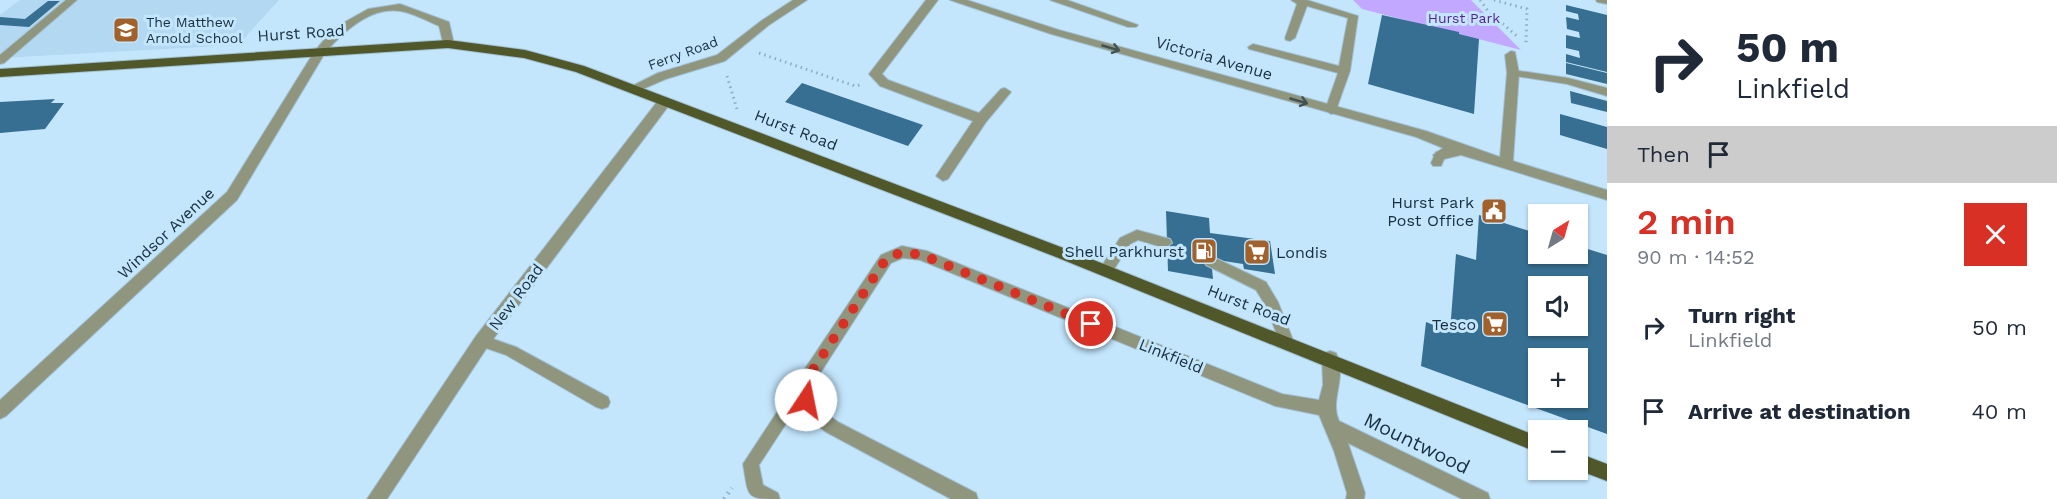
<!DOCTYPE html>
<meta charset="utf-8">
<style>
body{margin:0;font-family:"Work Sans",sans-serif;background:#f2f2f3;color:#1f2937;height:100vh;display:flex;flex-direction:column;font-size:22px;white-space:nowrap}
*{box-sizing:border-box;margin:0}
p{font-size:20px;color:#747a83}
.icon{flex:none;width:33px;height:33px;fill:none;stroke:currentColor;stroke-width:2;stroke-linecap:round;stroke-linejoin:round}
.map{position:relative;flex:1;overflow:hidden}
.panel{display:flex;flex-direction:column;background:#fff;width:450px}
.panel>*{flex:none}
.hud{background:#fff;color:#1f2937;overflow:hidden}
.needle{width:39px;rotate:37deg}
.controls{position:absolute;left:1528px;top:204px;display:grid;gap:12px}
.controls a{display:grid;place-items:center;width:60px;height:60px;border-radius:0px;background:#fff;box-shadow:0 2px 4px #0004;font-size:30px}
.pin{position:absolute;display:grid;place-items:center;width:51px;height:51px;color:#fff;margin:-26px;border:3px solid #fff;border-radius:50%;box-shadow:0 2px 6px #0007}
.me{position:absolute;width:66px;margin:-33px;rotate:11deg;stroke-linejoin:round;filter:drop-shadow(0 0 4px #0008)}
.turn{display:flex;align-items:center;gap:21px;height:126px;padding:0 30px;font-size:27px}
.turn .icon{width:78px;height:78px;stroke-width:2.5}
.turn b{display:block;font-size:42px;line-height:51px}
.then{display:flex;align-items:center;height:57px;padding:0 30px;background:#0003;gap:12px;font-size:22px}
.round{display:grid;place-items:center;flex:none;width:63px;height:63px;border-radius:0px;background:#f2f2f3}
.head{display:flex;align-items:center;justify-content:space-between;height:102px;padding:0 30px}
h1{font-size:36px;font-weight:600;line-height:45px;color:#d93025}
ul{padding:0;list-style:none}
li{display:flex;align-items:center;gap:18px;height:84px;padding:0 30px}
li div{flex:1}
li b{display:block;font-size:22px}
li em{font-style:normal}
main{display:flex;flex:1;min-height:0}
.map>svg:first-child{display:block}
</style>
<main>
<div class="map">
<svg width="1607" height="499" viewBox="0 0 1607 499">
<rect width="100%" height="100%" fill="#c3e6fd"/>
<!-- built -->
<path fill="#b2d8f2" d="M20 0H279L238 45 0 58V15Z"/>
<!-- green -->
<path fill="#c2a8fe" d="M1353 0H1471L1521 50 1362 9Z"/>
<!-- building -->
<g fill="#366f91" fill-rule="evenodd">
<path d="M48 1H60L29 27 0 25V17L25 19Z"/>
<path d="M1566 5 1607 15V72L1566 62V54L1580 58 1579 51 1566 48V35L1580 38 1579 32 1567 29 1566 17 1579 20 1578 14 1566 11Z"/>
<path d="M1382 15 1459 32V34L1479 39 1474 114 1368 84Z"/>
<path d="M1566 63 1607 73V84L1566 74Z"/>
<path d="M802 83 923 125 908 146 785 102Z"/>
<path d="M1570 91 1607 101V112L1571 103Z"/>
<path d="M55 99 51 103H64L45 129 0 133V102Z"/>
<path d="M1560 114 1607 127V149L1560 135Z"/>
<path d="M1166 211 1209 218 1210 233 1270 241 1275 274 1244 269 1243 264 1211 259 1213 279 1168 271Z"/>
<path d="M1479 215 1539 234V254H1578V246L1607 255V434L1421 366 1426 322 1450 331 1456 254 1476 260ZM1539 286H1578V326H1539ZM1539 358H1578V398H1539Z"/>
</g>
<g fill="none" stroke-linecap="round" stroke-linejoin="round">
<defs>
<g id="service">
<path d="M66 0H77L4 63 0 64V55Z"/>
<path d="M1291 0H1307L1358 16 1350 71 1335 113 1331 114 1325 110 1338 73 1249 49 1248 47 1253 44 1339 66 1348 18 1307 6 1295 38 1290 41 1286 40 1285 38 1297 4Z"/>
<path d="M1596 0H1607V4L1597 2Z"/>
<path d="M1513 70 1568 78 1607 88V96L1567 84 1509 75V71Z"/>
<path d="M1440 151 1446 155 1441 166H1433L1431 163 1436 152Z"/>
<path d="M1137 230 1170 239 1172 243 1165 248 1138 240 1130 244 1111 274H1101L1099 270 1120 238Z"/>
<path d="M1211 256 1266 282 1278 302 1293 340 1291 344 1286 346 1281 344 1264 303 1256 290 1206 265 1204 261 1206 257Z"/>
<path d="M482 335 516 347 608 397 610 402 608 407 602 409 596 407 506 355 477 345 475 341 477 337Z"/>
<path d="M801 381 806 383 809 388 806 393 759 465 763 485 778 493 780 499C745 499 749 498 743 464L796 383Z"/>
</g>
<g id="minor">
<path d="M793 0H807L769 25 725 61 666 79 636 92 632 93 626 89 658 73 717 55 761 21Z"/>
<path d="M926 0H938L882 74 888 80 979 113 1001 89 1005 88 1011 92 986 122 948 179 943 181 936 176 973 121 880 86 869 74Z"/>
<path d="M950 0H967L1059 30 1426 131 1500 157 1507 73 1505 55 1511 51 1515 52 1519 73 1513 161 1607 190V200L1461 155 1440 160 1435 158 1433 155 1443 148 1416 137 1051 34Z"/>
<path d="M1050 0H1067L1138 25 1136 27H1128Z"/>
<path d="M400 4 449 22 454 44 452 47H444L439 26C427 21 413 13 400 11 370 6 342 33 325 53L237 200 6 416 0 419V400L227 192 314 52 334 28 368 9Z"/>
<path d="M665 97 671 101 670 104 488 346 387 499H367L476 336 660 98Z"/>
<path d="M902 246 927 251 1282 394 1319 400 1323 385 1322 358 1324 353 1330 351 1336 353C1348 378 1329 399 1339 421L1488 493 1490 499H1462L1348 443 1365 493 1364 499H1346L1347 493 1334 451 1319 415 1275 406 920 260 903 258 891 263 810 389 817 406 838 422 976 493 978 499H951L826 432 804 416 792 388 881 255Z"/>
</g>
<g id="primary">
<path d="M448 40 525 50 584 66 1066 249 1539 437V453L1056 257 576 72 524 58 448 48 0 77V69Z"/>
<path d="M1578 453 1607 464V481L1578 470Z"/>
</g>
</defs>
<!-- service casing -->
<use href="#service" stroke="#a1c1d7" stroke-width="2"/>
<!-- minor casing -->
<use href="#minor" stroke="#a1c1d7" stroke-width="2"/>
<!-- primary casing -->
<use href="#primary" stroke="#a1c1d7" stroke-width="2"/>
<!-- path-far1 -->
<g stroke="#8eaec2" stroke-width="3" stroke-dasharray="1.5 4" stroke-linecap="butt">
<path d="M1480 0 1488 11 1518 37"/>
<path d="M1494 0 1527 9 1526 43"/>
<path d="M759 53 855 86 860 85"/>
<path d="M727 76 737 109"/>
</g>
<!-- path -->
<path stroke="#8eaec2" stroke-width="4.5" stroke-dasharray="1.5 5" stroke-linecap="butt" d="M724 499 732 488"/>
<!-- service -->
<use href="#service" fill="#90967d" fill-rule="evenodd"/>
<!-- minor -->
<use href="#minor" fill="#90967d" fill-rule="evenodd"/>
<!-- primary -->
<use href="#primary" fill="#50582a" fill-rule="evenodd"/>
</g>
<!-- one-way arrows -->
<defs><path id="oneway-shaft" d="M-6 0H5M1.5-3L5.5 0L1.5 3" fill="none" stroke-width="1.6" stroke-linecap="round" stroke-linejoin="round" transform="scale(1.5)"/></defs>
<g stroke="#415354">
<use href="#oneway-shaft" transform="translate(1111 48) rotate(16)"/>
<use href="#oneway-shaft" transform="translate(1299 101) rotate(16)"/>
</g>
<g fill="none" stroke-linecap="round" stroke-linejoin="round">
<!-- route -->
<path stroke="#d93025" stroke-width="10" stroke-dasharray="0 18" d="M806 400 801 388 886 259 902 252 922 255 1091 324"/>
</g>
<!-- icons -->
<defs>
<symbol id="school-square" viewBox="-11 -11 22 22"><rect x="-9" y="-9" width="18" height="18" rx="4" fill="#a2612b" stroke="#c3e6fd"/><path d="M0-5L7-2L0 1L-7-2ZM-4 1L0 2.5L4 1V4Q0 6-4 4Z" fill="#fff"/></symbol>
<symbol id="civic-square" viewBox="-11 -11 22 22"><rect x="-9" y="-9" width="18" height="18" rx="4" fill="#a2612b" stroke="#c3e6fd"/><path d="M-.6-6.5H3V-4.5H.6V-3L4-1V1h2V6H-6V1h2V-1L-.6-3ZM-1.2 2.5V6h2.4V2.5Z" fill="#fff"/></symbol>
<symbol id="fuel-square" viewBox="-11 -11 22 22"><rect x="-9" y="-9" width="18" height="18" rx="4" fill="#a2612b" stroke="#c3e6fd"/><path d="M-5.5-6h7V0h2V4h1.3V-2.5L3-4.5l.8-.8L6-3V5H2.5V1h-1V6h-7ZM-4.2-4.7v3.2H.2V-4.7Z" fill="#fff"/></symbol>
<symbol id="supermarket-square" viewBox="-11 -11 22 22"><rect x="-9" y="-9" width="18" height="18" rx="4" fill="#a2612b" stroke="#c3e6fd"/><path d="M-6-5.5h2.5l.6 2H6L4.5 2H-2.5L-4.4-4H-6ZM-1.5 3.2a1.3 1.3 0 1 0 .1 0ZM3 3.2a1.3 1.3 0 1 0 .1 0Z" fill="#fff"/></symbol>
</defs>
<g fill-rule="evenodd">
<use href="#school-square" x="111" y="15" width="30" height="30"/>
<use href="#civic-square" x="1479" y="196" width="30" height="30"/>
<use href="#fuel-square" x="1189" y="236" width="30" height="30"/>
<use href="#supermarket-square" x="1242" y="237" width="30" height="30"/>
<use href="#supermarket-square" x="1480" y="309" width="30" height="30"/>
</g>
<g text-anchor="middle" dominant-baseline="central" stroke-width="6" stroke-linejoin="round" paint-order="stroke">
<!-- far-park labels -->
<g font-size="14" fill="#551d99" stroke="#c3e6fd">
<text x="1464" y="18">Hurst Park</text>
</g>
<!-- far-poi labels -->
<g font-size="14" fill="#172f3e" stroke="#c3e6fd" text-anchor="start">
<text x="146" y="22">The Matthew<tspan x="146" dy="16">Arnold School</tspan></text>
</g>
<!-- far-street labels -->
<g font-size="14" fill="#172f3e" stroke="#c3e6fd">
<text transform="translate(683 53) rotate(-20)">Ferry Road</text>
</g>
<!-- street labels -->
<g font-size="16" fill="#172f3e" stroke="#c3e6fd">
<text transform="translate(301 33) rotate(-4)">Hurst Road</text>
<text transform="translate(1214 58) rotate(16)">Victoria Avenue</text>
<text transform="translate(796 130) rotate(21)">Hurst Road</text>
<text transform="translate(166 233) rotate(-43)">Windsor Avenue</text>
<text transform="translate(516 297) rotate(-53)">New Road</text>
<text transform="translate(1249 305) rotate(21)">Hurst Road</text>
<text transform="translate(1171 356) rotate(22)">Linkfield</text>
</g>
<!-- poi labels -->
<g font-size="16" fill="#172f3e" stroke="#c3e6fd" text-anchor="end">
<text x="1474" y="202">Hurst Park<tspan x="1474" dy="18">Post Office</tspan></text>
<text x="1184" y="251">Shell Parkhurst</text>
<text x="1276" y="252" text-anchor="start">Londis</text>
<text x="1476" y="324">Tesco</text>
</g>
<!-- near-street labels -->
<g font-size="20" fill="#172f3e" stroke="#c3e6fd">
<text transform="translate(1417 443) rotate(26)">Mountwood</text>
</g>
</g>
</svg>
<div class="controls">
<a><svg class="needle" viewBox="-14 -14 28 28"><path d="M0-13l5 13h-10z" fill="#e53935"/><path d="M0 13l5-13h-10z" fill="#747a83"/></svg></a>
<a><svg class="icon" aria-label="sound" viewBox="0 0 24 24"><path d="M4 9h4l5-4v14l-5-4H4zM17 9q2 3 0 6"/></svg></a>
<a>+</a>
<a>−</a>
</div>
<div class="pin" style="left:1091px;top:324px;background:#d93025"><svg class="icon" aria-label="arrive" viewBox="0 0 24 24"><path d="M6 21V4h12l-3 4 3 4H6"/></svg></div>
<svg class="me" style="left:806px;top:400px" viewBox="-20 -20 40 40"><circle r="19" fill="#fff"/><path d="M0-13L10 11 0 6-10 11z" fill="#d93025"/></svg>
</div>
<section class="panel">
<div class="hud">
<div class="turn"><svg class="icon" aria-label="right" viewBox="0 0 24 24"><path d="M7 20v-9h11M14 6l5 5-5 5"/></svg><div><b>50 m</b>Linkfield</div></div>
<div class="then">Then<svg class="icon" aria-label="arrive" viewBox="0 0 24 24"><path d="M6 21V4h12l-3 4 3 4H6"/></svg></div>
</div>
<div class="head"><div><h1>2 min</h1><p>90 m · 14:52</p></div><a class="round" style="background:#d93025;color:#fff"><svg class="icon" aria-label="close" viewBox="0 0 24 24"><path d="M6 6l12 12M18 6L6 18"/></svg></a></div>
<ul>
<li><svg class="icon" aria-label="right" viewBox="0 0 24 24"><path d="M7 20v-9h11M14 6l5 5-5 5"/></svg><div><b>Turn right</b><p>Linkfield</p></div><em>50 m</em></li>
<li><svg class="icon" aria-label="arrive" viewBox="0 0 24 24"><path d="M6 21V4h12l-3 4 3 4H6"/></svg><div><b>Arrive at destination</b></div><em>40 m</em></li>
</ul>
</section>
</main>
